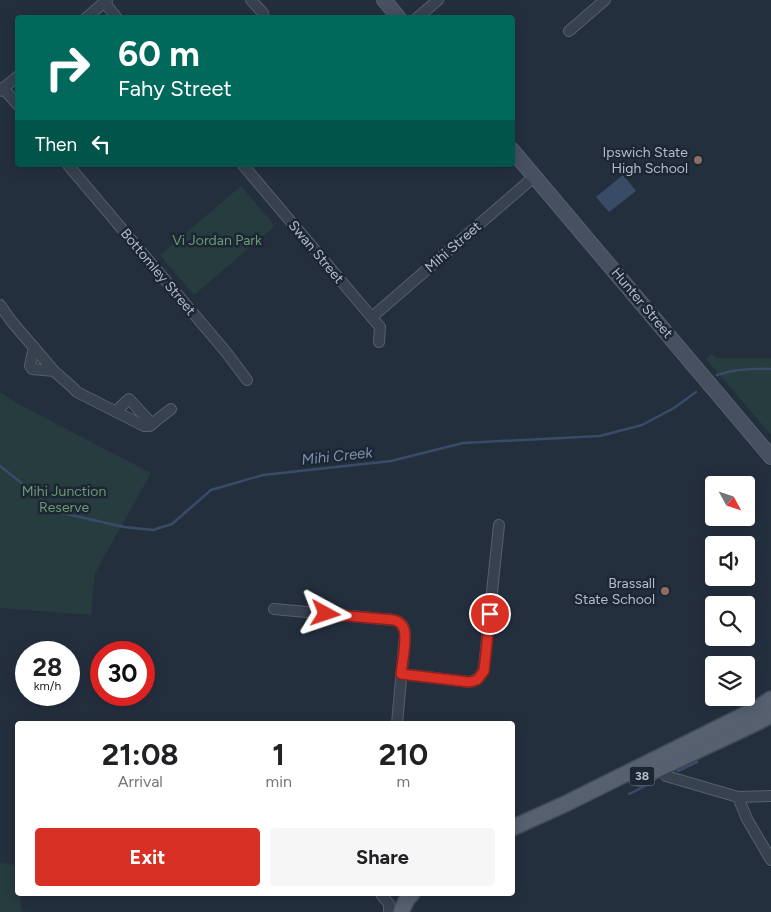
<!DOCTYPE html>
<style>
body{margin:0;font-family:Figtree,sans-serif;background:#f6f6f6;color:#202124;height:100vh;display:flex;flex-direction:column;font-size:19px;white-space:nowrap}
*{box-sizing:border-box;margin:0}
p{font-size:16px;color:#757577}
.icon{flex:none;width:28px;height:28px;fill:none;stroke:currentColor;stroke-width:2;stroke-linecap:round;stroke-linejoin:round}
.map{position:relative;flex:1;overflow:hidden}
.details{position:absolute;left:15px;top:721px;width:500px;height:175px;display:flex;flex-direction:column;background:#fff;border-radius:5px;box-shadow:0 2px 12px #0003}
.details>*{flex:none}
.hud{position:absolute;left:15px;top:15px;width:500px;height:152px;border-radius:5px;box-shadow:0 2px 12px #0003;background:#00695c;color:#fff;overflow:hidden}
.needle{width:32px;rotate:130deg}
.buttons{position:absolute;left:705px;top:476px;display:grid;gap:10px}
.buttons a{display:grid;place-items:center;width:50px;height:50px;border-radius:5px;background:#fff;box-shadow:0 2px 12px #0003;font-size:25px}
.speed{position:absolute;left:15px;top:641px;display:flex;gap:10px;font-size:25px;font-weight:700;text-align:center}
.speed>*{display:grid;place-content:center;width:65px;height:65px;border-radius:50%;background:#fff;box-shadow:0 2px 12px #0003;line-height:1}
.speed small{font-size:12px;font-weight:400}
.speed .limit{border:8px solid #d22;background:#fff;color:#111}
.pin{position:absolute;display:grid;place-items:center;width:42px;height:42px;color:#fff;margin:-21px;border:2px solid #fff;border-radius:50%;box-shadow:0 1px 5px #0007}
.me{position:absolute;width:55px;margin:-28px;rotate:95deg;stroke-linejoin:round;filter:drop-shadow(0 0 4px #0008)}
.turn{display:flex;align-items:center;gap:18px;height:105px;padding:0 20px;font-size:22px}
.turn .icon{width:65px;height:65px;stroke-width:2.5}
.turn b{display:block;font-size:35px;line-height:42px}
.then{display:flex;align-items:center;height:48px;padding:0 20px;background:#0003;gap:10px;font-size:19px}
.eta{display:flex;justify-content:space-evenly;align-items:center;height:85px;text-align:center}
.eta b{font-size:30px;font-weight:700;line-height:35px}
.cta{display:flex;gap:10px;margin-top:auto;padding:10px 20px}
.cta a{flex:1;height:58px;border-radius:5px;background:#d93025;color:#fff;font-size:20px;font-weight:700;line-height:58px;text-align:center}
.cta a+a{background:#f6f6f6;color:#202124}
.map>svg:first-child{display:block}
</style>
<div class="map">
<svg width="771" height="912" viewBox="0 0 771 912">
<rect width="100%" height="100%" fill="#242f3e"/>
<!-- green -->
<g fill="#263c3f">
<path d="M241 186 275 226 194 295 160 255Z"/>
<path d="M712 354 717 358H771V435L706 359Z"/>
<path d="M0 392 22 406 151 473 95 573 91 615 0 608Z"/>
<path d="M0 863 17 865 18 894H20L22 911 25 912H0Z"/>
</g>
<!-- water -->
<path fill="#394c67" d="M623 175 636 191 609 212 596 197Z"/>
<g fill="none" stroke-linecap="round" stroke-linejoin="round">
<!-- stream -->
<g stroke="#394c67" stroke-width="2.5">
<path d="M717 375C735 369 752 368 771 369"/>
<path d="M0 466 58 512 124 527 153 530 172 524 211 490 263 475 391 461 463 443 600 436 642 425 674 408 696 392"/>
<path d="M678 771 697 762"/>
<path d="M629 794 651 783"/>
</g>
<defs>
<g id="street">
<path d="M251 0 263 13"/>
<path d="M104 2 117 18"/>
<path d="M86 18 107 0"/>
<path d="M417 18 438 0"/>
<path d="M569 31 605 0"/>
<path d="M3 88 18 105"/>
<path d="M0 91 18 76"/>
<path d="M68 165 226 352 247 380"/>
<path d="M243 165 380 327 379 342"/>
<path d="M0 305 12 322 54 371 71 386 77 392 144 426H150L152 424 171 409"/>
<path d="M372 317 535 176"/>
<path d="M34 347 30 366 32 369 54 371"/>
<path d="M116 411 129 399 152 424"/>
<path d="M274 609 394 620C402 622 405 628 405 636L397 724"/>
<path d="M401 674 469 682C477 681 482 676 484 668L499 525"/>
<path d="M658 764 666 776 738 797 771 796"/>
<path d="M738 797 747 819 771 860"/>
<path d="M381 894 389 904V912"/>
</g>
<g id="secondary">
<path d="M384 0 399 18"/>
<path d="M512 150 771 457"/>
</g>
<g id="primary">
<path d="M639 778 758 722 771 715"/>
<path d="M512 828 565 804 756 709 771 699"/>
<path d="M401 912 407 899 412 894"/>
</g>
</defs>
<!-- street casing -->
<use href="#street" stroke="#565f6c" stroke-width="12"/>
<!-- secondary casing -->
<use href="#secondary" stroke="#565f6c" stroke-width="16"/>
<!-- primary casing -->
<use href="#primary" stroke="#414a57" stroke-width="18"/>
<!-- street -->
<use href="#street" stroke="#38414e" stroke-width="10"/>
<!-- secondary -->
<use href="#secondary" stroke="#465061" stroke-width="14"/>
<!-- primary -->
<use href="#primary" stroke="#56606e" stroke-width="15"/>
</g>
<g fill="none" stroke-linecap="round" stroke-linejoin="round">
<defs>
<path id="route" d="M326 614 394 620C398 621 401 623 403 627 408 635 402 664 401 674L469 682 477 680 484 671 490 614"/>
</defs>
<!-- route casing -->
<use href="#route" stroke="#8d1f18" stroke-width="12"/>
<!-- route -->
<use href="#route" stroke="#d93025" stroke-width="9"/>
</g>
<!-- markers -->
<g fill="#8d6e63" stroke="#1d2633" stroke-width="2">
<circle cx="698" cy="160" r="5"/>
<circle cx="665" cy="591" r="5"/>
</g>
<g text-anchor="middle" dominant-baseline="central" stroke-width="5" stroke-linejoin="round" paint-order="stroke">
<!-- shield labels -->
<rect fill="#1d2633" stroke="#878f9c" stroke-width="1" x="629.5" y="766.5" width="25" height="19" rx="4"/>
<g font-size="12" font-weight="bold" fill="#b4bcc9">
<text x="642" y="776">38</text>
</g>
<!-- poi labels -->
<g font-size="14" fill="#b4bcc9" stroke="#1d2633" text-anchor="end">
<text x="688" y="152">Ipswich State<tspan x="688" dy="16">High School</tspan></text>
<text x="655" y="583">Brassall<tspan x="655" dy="16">State School</tspan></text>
</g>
<!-- park labels -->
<g font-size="14" fill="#6b9a76" stroke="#1d2633">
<text x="217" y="240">Vi Jordan Park</text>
<text x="64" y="491">Mihi Junction<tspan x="64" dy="16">Reserve</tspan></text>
</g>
<!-- street labels -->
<g font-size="14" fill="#b4bcc9" stroke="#1d2633">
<text transform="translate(453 247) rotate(-41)">Mihi Street</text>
<text transform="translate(316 252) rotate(50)">Swan Street</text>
<text transform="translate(158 272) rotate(50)">Bottomley Street</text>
<text transform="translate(642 303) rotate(50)">Hunter Street</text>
</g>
<!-- water labels -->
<g font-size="15" font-style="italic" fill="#7c92b1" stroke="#1d2633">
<text transform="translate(337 456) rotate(-6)">Mihi Creek</text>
</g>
</g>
</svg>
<div class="buttons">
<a><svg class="needle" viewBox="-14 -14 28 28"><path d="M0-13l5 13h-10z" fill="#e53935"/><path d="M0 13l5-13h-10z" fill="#757577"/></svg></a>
<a><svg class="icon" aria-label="sound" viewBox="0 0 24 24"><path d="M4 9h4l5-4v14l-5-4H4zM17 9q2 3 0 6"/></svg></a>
<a><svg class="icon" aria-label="search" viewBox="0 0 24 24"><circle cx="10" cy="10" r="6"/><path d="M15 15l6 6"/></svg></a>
<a><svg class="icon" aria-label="layers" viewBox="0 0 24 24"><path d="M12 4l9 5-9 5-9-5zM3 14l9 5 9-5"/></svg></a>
</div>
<div class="speed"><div>28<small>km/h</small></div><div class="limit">30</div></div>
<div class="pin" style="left:490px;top:614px;background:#d93025"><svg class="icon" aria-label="arrive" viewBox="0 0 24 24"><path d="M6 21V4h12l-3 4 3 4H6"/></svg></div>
<svg class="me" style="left:326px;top:614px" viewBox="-20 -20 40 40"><path d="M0-17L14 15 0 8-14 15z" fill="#d93025" stroke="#fff" stroke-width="4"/></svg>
<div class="hud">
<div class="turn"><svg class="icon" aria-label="right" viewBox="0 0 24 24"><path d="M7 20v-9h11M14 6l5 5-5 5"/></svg><div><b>60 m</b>Fahy Street</div></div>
<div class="then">Then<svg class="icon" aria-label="left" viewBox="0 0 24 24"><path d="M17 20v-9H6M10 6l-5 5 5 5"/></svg></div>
</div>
<section class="details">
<div class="eta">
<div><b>21:08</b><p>Arrival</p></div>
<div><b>1</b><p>min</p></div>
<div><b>210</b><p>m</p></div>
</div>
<div class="cta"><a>Exit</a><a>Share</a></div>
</section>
</div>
